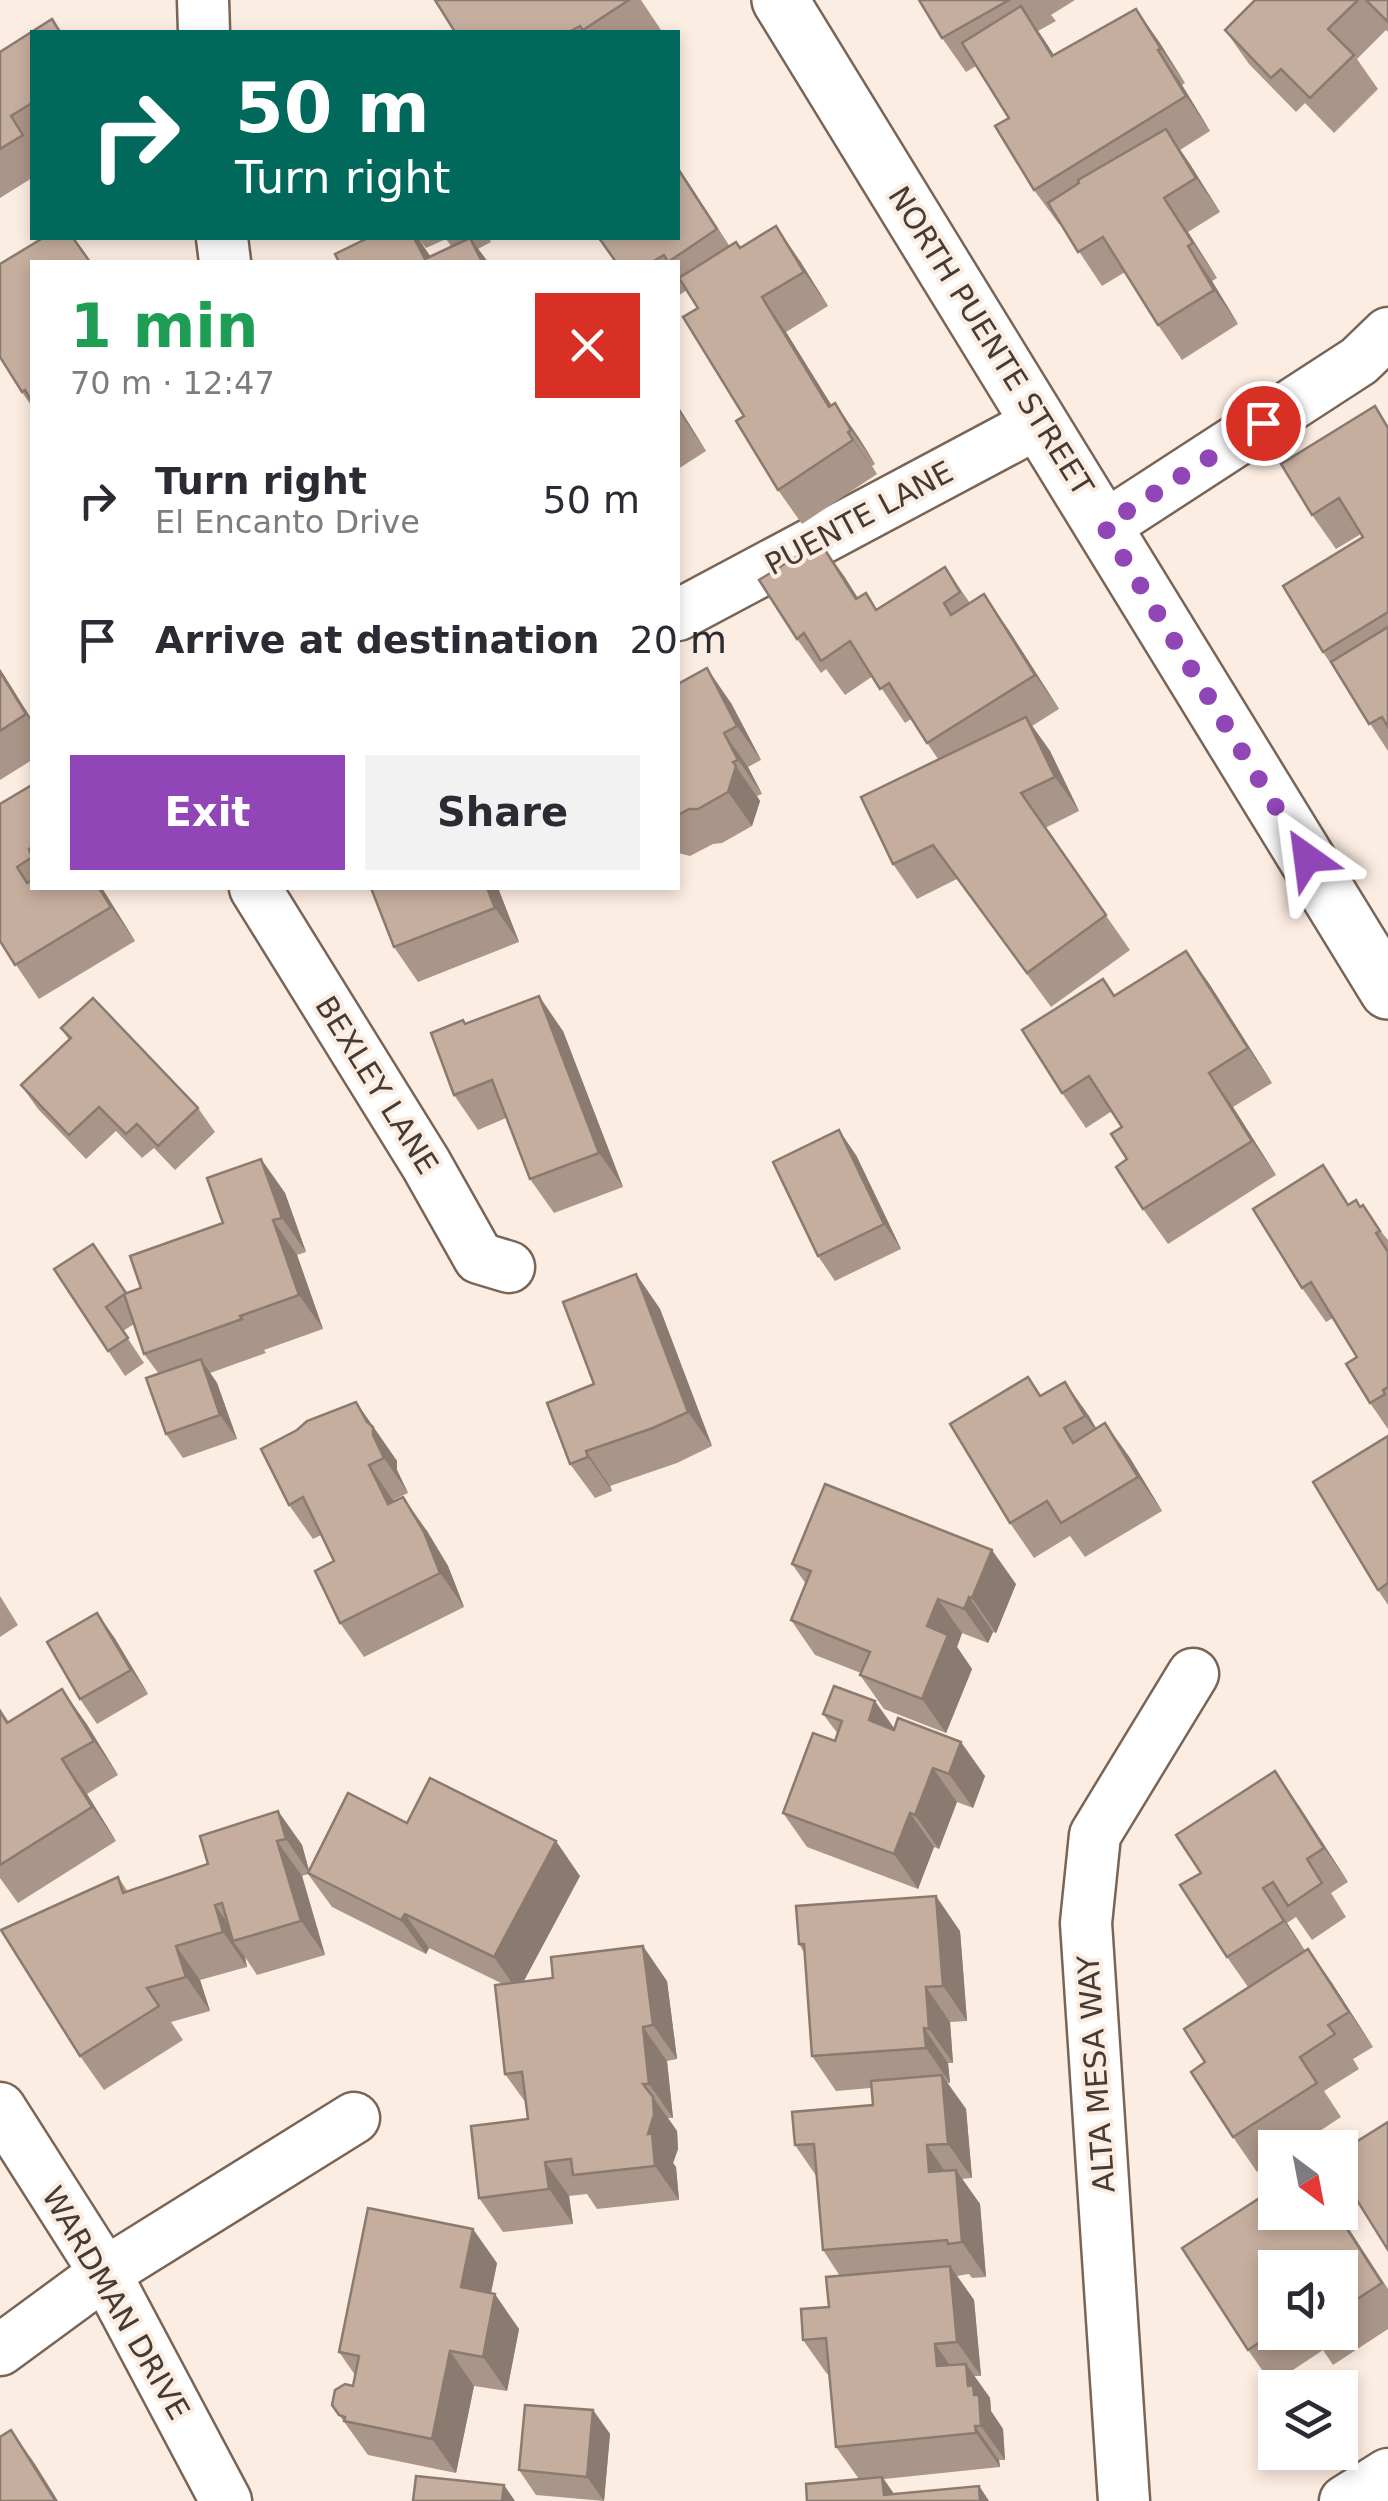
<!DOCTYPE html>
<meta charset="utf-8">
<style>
body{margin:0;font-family:"DejaVu Sans",sans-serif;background:#f2f2f3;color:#2b2b33;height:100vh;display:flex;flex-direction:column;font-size:38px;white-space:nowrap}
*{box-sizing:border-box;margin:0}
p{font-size:32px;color:#7c7c81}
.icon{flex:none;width:55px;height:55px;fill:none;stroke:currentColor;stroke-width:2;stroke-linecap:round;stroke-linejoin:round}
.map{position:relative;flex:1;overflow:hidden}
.details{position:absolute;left:30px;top:260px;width:650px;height:630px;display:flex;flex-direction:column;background:#fff;border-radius:0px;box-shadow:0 5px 15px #0003}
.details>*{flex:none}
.hud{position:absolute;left:30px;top:30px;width:650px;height:210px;border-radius:0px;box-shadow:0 5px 15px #0003;background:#00695c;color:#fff;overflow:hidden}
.needle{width:65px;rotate:148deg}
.fabs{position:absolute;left:1258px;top:2130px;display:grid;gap:20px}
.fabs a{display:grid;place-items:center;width:100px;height:100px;border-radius:0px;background:#fff;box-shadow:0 5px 15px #0003;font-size:50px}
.pin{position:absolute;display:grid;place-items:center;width:85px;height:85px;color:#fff;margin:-42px;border:5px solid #fff;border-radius:50%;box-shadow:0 2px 10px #0007}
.me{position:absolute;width:110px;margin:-55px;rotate:329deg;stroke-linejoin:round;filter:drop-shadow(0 0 8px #0008)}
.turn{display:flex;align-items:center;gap:35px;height:210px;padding:0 40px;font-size:45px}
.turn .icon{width:130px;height:130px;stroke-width:2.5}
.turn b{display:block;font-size:70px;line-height:85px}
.round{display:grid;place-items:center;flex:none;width:105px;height:105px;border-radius:0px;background:#f2f2f3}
.overview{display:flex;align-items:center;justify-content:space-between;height:170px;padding:0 40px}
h1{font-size:60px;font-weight:700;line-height:75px;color:#1e9e55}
.button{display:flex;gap:20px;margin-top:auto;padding:20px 40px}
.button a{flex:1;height:115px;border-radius:0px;background:#9146b8;color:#fff;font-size:40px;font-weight:700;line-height:115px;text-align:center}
.button a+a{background:#f2f2f3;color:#2b2b33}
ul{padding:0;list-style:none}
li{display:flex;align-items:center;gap:30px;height:140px;padding:0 40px}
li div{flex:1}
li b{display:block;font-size:38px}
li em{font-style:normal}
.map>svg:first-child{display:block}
</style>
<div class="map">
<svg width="1388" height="2501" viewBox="0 0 1388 2501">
<rect width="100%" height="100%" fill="#fcede2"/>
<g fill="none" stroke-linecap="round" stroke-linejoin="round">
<defs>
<g id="minor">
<path d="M203 0 204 32"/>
<path d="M222 238 225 262"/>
<path d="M1105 526 1359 361 1388 333"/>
<path d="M678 615 1040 422"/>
<path d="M255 888 426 1164 479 1258 509 1267"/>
<path d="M0 2108 105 2273 226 2501"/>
<path d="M0 2350 105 2273 354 2118"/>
<path d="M1124 2501 1086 1923 1095 1835 1193 1674"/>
<path d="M1345 2501 1388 2474"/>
</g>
<path id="tertiary" d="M780 0 1388 991"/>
</defs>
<!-- minor casing -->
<use href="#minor" stroke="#796555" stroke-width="55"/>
<!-- tertiary casing -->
<use href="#tertiary" stroke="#796555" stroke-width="60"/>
<!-- minor -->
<use href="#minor" stroke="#fff" stroke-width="50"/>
<!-- tertiary -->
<use href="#tertiary" stroke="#fff" stroke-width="55"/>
</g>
<!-- wall -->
<g fill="#aa9688" fill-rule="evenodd">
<path d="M435 0H641L661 30 656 32H455Z"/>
<path d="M919 0H1075L1051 15 1056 21 1038 31 1054 55 1136 9 1185 83 1182 85 1210 131 1180 150 1220 212 1188 232 1217 278 1212 281 1238 324 1182 360 1158 325 1125 272 1102 286 1060 223 1059 224 1034 190 1009 118 976 66 966 72 942 38Z"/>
<path d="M1255 0H1388V32L1386 30 1357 59 1378 89 1334 133 1305 103 1296 112 1249 64 1225 30Z"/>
<path d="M52 19 61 32H32V178L0 198V52Z"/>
<path d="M678 167 730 247 800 261 828 306 786 332 832 406 835 403 859 438 875 464 872 466 877 474 802 524 778 490 698 308 687 290 678 296V262H616Z"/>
<path d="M368 238H418L430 256 451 246 446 239 426 248 418 238H489L491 242 478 249 488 262H339Z"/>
<path d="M32 262V407L22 392Z"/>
<path d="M678 406 706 451 678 469Z"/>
<path d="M1388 428V751L1323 652 1363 537 1361 534 1336 549 1312 515Z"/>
<path d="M945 567 970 603 1008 629 1059 709 1032 726 1050 751 1079 811 1045 828 1130 950 1051 1007 957 879 917 899 893 864 938 759 911 719 905 723 873 676 845 695 826 669 821 673 797 639 844 576 858 598 877 609Z"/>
<path d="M0 669 32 720V760L0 780Z"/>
<path d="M678 684 731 703 761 760 748 767 762 794 757 796 760 801 752 826 722 843 713 844 690 856 678 853Z"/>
<path d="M32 785V888H102L135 941 39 999 0 941Z"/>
<path d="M498 888 519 942 418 982 394 947Z"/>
<path d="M1186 951 1210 985 1272 1083 1233 1107 1276 1175 1168 1244 1143 1209 1127 1159 1122 1127 1112 1111 1086 1128 1062 1093 1115 995Z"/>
<path d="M466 1024 563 1031 623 1187 554 1213 530 1179 506 1118 478 1130 454 1095Z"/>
<path d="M61 1028 198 1108 215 1132 175 1170 154 1148 142 1158 116 1131 86 1159 38 1109 21 1085 69 1040Z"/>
<path d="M856 1155 901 1249 835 1281 818 1256Z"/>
<path d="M261 1159 285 1193 306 1252 297 1255 323 1329 264 1350 266 1353 210 1373 217 1383 237 1439 183 1458 166 1434 159 1374 144 1354 134 1324 123 1331 144 1363 125 1376 54 1269 126 1293 141 1288 223 1223Z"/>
<path d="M1350 1204 1361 1207 1388 1240V1429L1370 1403 1357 1357 1333 1318 1326 1322 1302 1288Z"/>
<path d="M636 1274 660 1309 712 1446 677 1463 610 1486 612 1491 595 1498 570 1464 594 1384Z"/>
<path d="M1041 1396 1089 1416 1096 1429 1105 1423 1130 1458 1162 1511 1085 1557 1070 1536 1034 1558 1010 1523Z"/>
<path d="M356 1402 397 1461V1470L408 1493 393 1500 394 1501 427 1531 448 1566 464 1607 364 1657 340 1623 334 1561 321 1535 313 1539 289 1505Z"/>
<path d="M1388 1436V1605L1378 1590Z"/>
<path d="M792 1564 1016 1584 996 1633 993 1632 988 1643 962 1633 957 1647 972 1669 946 1733 884 1709 860 1675 861 1673 815 1655 791 1620 806 1584Z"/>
<path d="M0 1596 18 1625 0 1637Z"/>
<path d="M114 1637 148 1694 97 1724 80 1699Z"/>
<path d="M0 1709 9 1722 86 1723 118 1775 87 1794 116 1841 18 1903 0 1878Z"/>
<path d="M823 1714 894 1728 985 1776 973 1808 957 1802 939 1849 934 1847 918 1889 807 1847 783 1813 835 1741 838 1734Z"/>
<path d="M1299 1806 1348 1882 1331 1893 1346 1917 1312 1940 1296 1917 1287 1923 1305 1951 1308 1949 1332 1983 1373 2047 1353 2059 1359 2069 1324 2091 1341 2117 1294 2148H1275V2160L1257 2172 1233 2137 1205 2062 1248 1987 1227 1957 1201 1873Z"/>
<path d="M278 1811 302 1845 309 1871 407 1823 580 1876 523 1982 667 1981 677 2059 667 2061 673 2118H668L677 2131 678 2149 673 2163 676 2167 679 2200 597 2209 587 2194 569 2196 573 2224 503 2232 479 2198 528 2119 526 2103 505 2074 503 1984 429 1948 426 1954 332 1907 308 1874 302 1876 325 1955 257 1975 245 1957 247 1967 200 1980 210 2011 171 2022 183 2040 104 2090 80 2056 118 1877 128 1892 208 1864Z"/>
<path d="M960 1931 967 2021 950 2022 953 2063H948L950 2083H947L966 2109 972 2178 962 2179 980 2204 986 2277 972 2278 969 2274 957 2276 974 2300 981 2376H974L990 2398 991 2411 1003 2429 1005 2460H999L1000 2467 884 2479 894 2494 979 2486 989 2501H807L859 2479 836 2447 829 2374H827L803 2340 829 2307 840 2276 823 2250 817 2177 795 2145 873 2105 871 2088 836 2091 812 2056 805 1954 799 1944Z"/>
<path d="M1275 2212H1338L1388 2289V2329L1333 2365 1323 2350 1272 2384 1248 2350ZM1340 2268V2332H1275Z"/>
<path d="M497 2263 491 2293 519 2329 507 2391 474 2386 456 2473 368 2455 332 2405 353 2386 355 2375 339 2352Z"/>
<path d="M593 2410 610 2434 604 2501 536 2495 519 2470Z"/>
</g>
<!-- shaded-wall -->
<g fill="#8b7a6f">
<path d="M1021 6 1045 41 1076 90 1052 56Z"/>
<path d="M1136 9 1160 43 1185 83 1161 49Z"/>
<path d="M1158 50 1182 85 1210 131 1186 96Z"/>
<path d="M1166 129 1190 164 1220 212 1196 178Z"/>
<path d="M678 167 741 264 678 169Z"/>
<path d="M1164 198 1188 232 1217 278 1193 243Z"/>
<path d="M776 226 800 261 828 306 804 272Z"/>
<path d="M414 238H418L434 262H427Z"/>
<path d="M470 238 488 262H482Z"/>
<path d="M1188 246 1212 281 1238 324 1214 290Z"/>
<path d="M762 297 786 332 848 432 877 474 829 407Z"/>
<path d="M835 403 859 438 875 464 851 430Z"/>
<path d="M678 406 706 451 678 410Z"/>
<path d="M820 542 844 576 880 634 856 599Z"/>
<path d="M984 594 1008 629 1059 709 1035 675Z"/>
<path d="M707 668 731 703 761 760 737 726Z"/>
<path d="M0 669 32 720V723L0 672Z"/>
<path d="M1026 717 1050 751 1079 811 1055 777Z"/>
<path d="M724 733 748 767 762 794 738 760Z"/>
<path d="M733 762 760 801 752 826 728 792Z"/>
<path d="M99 888H102L135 941 111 907Z"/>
<path d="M487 888H498L519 942 495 908Z"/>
<path d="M1186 951 1210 985 1272 1083 1248 1048Z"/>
<path d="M539 996 563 1031 623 1187 599 1153Z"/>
<path d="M1209 1073 1233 1107 1276 1175 1252 1141Z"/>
<path d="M839 1130 856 1155 901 1249 884 1224Z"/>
<path d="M261 1159 285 1193 306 1252 282 1218Z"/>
<path d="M273 1220 297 1255 323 1329 299 1295Z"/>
<path d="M636 1274 660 1309 712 1446 688 1412Z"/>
<path d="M201 1359 217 1383 237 1439 220 1415Z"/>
<path d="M1065 1382 1089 1416 1109 1450 1085 1416Z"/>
<path d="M356 1402 397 1461V1470L408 1493 384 1458Z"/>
<path d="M1105 1423 1130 1458 1162 1511 1138 1477Z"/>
<path d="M586 1451 610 1486 612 1491 588 1457Z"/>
<path d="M369 1465 393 1500 412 1538 388 1504Z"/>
<path d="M403 1497 427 1531 448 1566 464 1607 440 1573Z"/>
<path d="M992 1550 1016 1584 996 1633 972 1598Z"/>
<path d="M969 1597 993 1632 988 1643 964 1609Z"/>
<path d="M938 1599 962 1633 957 1647 972 1669 946 1733 922 1699 927 1626Z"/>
<path d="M97 1613 114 1637 148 1694 131 1670Z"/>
<path d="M62 1689 86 1723 118 1775 94 1741Z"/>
<path d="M875 1701 899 1735 869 1720Z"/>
<path d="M961 1742 985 1776 973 1808 949 1774Z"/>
<path d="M62 1759 87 1794 116 1841 92 1807Z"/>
<path d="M933 1768 957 1802 939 1849 915 1815Z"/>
<path d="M1275 1771 1299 1806 1348 1882 1324 1848Z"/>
<path d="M278 1811 302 1845 310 1874 286 1839Z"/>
<path d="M910 1813 934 1847 918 1889 894 1854Z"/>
<path d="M277 1841 302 1876 325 1955 301 1921Z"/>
<path d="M556 1841 580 1876 518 1992 494 1957Z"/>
<path d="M1263 1888 1287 1923 1308 1955 1284 1921Z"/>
<path d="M936 1896 960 1931 967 2021 943 1986Z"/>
<path d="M215 1905 239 1939 233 1941 245 1957 247 1967 223 1932Z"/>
<path d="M405 1914 429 1948 426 1954 401 1920Z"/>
<path d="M176 1946 200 1980 210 2011 186 1977Z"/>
<path d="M643 1946 667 1981 677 2059 653 2025Z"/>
<path d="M1308 1949 1332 1983 1373 2047 1349 2012Z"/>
<path d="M926 1987 950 2022 953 2063 929 2029Z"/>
<path d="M643 2027 667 2061 673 2118 649 2084Z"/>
<path d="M924 2028 948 2063 950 2083 926 2048Z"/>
<path d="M942 2075 966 2109 972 2178 948 2144Z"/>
<path d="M653 2097 677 2131 678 2149 673 2163 676 2167 679 2200 655 2166 648 2134Z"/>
<path d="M927 2145 951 2180 929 2172Z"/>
<path d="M545 2162 569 2196 573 2224 549 2189Z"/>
<path d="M956 2170 980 2204 986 2277 962 2242Z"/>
<path d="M1336 2212H1338L1388 2291Z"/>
<path d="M473 2229 497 2263 485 2322 461 2287Z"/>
<path d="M950 2266 974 2300 981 2376 957 2342Z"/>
<path d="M495 2294 519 2329 507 2391 483 2357Z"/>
<path d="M935 2344 959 2378 937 2366Z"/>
<path d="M450 2351 474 2386 456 2473 432 2439Z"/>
<path d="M966 2364 990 2398 991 2411 1003 2429 1005 2460 981 2426 968 2386Z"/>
<path d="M593 2410 610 2434 604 2501 587 2477Z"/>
<path d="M975 2426 999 2460 1000 2467 976 2433Z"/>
<path d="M11 2430 35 2464 58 2501H56Z"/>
<path d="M882 2477 899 2501 884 2495Z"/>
<path d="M504 2485 515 2501H502Z"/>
<path d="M979 2486 989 2501H980Z"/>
</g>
<!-- building -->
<g fill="#c6ae9e" stroke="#8b7a6f" stroke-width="2.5">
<path d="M435 0H629L583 30 580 26 569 32H455Z"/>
<path d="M919 0H1009L942 38Z"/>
<path d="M1255 0H1358L1328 29 1354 55 1310 98 1281 69 1271 78 1225 30Z"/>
<path d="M1366 0H1388V22Z"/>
<path d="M1021 6 1052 56 1136 9 1161 49 1158 50 1186 96 1034 190 995 126 1009 118 962 43Z"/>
<path d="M52 19 60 32H32V103L11 116 23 135 0 149V52Z"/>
<path d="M1166 129 1196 178 1164 198 1193 243 1188 246 1214 290 1158 325 1103 237 1078 252 1048 203 1079 183 1078 180Z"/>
<path d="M678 169 717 229 668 262 664 255 652 262H616L599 238H678Z"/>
<path d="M776 226 804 272 762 297 829 407 835 403 851 430 848 432 853 440 778 490 736 421 744 416 683 317 698 308 679 278 736 242 740 248Z"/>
<path d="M43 238H73L90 262H32V402L25 390 22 392 0 357V264Z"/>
<path d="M368 238H414L425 259 470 238 482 262H339L335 254Z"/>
<path d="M1375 406 1388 428V612L1323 652 1283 586 1363 537 1339 498 1312 515 1281 464Z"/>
<path d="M820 542 856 599 866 593 876 610 945 567 960 592 944 603 951 615 984 594 1035 675 927 743 889 683 880 689 850 641 821 661 804 633 797 639 759 580Z"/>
<path d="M1388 627V727L1382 717 1369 724 1331 662Z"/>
<path d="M707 668 737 726 724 733 738 760 733 762 736 766 728 792 698 809H689L678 815V684Z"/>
<path d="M0 672 26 714 0 731Z"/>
<path d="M1026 717 1055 777 1021 793 1106 915 1027 973 933 845 893 864 861 797Z"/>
<path d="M32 785V847L29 849 32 857 17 867 27 883 32 880V888H99L111 907 15 965 0 941V804Z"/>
<path d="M371 888H487L495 908 394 947Z"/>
<path d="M1186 951 1248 1048 1209 1073 1252 1141 1143 1209 1116 1167 1127 1159 1111 1134 1122 1127 1089 1076 1062 1093 1022 1030 1103 979 1114 996Z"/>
<path d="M539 996 599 1153 530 1179 492 1080 454 1095 431 1033 463 1020 465 1024Z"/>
<path d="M93 998 198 1108 158 1146 137 1124 126 1134 99 1107 69 1135 21 1085 71 1038 61 1028Z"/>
<path d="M839 1130 884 1224 818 1256 773 1162Z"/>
<path d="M261 1159 282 1218 273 1220 299 1295 240 1316 242 1319 144 1354 124 1294 141 1288 130 1256 223 1223 207 1178Z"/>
<path d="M1323 1165 1348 1205 1356 1200 1360 1207 1363 1205 1380 1231 1376 1233 1388 1252V1387L1383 1390 1385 1394 1370 1403 1346 1364 1357 1357 1311 1282 1302 1288 1253 1209Z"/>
<path d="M93 1244 126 1293 106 1307 128 1338 108 1351 54 1269Z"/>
<path d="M636 1274 688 1412 653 1428 586 1451 588 1457 570 1464 547 1403 594 1384 563 1302Z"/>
<path d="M201 1359 220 1415 166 1434 146 1378Z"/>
<path d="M1028 1377 1040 1396 1065 1382 1085 1416 1064 1428 1073 1443 1105 1423 1138 1477 1061 1523 1047 1501 1010 1523 950 1424Z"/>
<path d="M356 1402 367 1422 373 1427V1435L384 1458 369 1465 388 1504 403 1497 424 1532 440 1573 340 1623 315 1571 334 1561 303 1497 289 1505 261 1449 297 1430 307 1421Z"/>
<path d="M1388 1436V1583L1378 1590 1313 1482Z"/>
<path d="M825 1484 992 1550 972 1598 969 1597 964 1609 938 1599 927 1626 948 1635 922 1699 860 1675 870 1652 791 1620 811 1571 792 1564Z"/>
<path d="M97 1613 131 1670 80 1699 47 1642Z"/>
<path d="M834 1686 875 1701 869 1720 894 1730 898 1718 961 1742 949 1774 933 1768 915 1815 910 1813 894 1854 783 1813 813 1733 835 1741 842 1721 823 1714Z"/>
<path d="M62 1689 94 1741 62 1759 92 1807 0 1865V1711L7 1723Z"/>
<path d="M1275 1771 1324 1848 1307 1859 1322 1883 1288 1906 1273 1882 1263 1888 1284 1921 1227 1957 1180 1885 1201 1873 1176 1835Z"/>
<path d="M430 1778 556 1841 494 1957 405 1914 401 1920 308 1873 348 1793 407 1823Z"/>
<path d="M278 1811 286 1839 277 1841 301 1921 233 1941 222 1903 215 1905 223 1932 176 1946 186 1977 147 1988 159 2006 80 2056 1 1930 118 1877 123 1893 208 1864 200 1836Z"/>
<path d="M936 1896 943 1986 926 1987 929 2029 924 2028 926 2048 812 2056 804 1944H799L796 1906Z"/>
<path d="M643 1946 653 2025 643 2027 649 2084H643L653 2097 654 2115 648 2134 652 2133 655 2166 573 2175 571 2159 545 2162 549 2189 479 2198 471 2126 528 2119 522 2072 505 2074 495 1985 553 1978 551 1957Z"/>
<path d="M1308 1949 1349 2012 1328 2025 1335 2034 1300 2057 1317 2083 1233 2137 1191 2072 1205 2062 1184 2029Z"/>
<path d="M942 2075 948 2144 927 2145 929 2172 956 2170 962 2242 948 2244 947 2240 823 2250 814 2144 795 2145 792 2112 873 2105 871 2081Z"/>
<path d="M1388 2122V2250L1340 2173V2152Z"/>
<path d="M1275 2188V2212H1336L1382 2283 1340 2310V2268H1275V2332L1248 2350 1182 2248Z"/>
<path d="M368 2208 473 2229 461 2287 495 2294 483 2357 450 2351 432 2439 344 2421 345 2417 339 2415 332 2405 335 2390 345 2384 353 2386 359 2356 339 2352Z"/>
<path d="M950 2266 957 2342 935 2344 937 2366 966 2364 968 2386 973 2385 974 2395H979L981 2426H975L976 2433 836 2447 826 2338 803 2340 801 2309 829 2307 826 2277Z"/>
<path d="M525 2405 593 2410 587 2477 519 2470Z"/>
<path d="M11 2430 55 2500 53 2501H0V2437Z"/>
<path d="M416 2476 504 2485 502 2501H413Z"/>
<path d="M882 2477 884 2495 979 2486 980 2501H807L806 2484Z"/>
</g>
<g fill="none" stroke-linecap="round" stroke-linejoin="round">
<!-- route -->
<path stroke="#9146b8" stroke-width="18" stroke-dasharray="0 32.4" d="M1263 423 1104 526 1307 858"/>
</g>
<g text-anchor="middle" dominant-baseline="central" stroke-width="8" stroke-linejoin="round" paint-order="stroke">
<!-- street labels -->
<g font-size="30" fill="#443b34" stroke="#fcede2">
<text transform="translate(991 341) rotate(58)">NORTH PUENTE STREET</text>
<text transform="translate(859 518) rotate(-28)">PUENTE LANE</text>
<text transform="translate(377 1085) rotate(58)">BEXLEY LANE</text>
<text transform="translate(1096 2074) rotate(-94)">ALTA MESA WAY</text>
<text transform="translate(116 2303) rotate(60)">WARDMAN DRIVE</text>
</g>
</g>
</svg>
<div class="fabs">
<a><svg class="needle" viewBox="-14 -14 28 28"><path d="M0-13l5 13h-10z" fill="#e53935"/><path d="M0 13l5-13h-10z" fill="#7c7c81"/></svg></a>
<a><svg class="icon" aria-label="sound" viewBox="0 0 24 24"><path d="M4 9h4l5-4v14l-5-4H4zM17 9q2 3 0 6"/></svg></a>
<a><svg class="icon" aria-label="layers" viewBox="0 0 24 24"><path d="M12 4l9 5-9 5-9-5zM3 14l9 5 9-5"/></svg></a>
</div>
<div class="pin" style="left:1263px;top:423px;background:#d93025"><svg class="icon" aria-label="arrive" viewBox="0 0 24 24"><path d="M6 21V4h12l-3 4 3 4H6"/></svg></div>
<svg class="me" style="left:1307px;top:858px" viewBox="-20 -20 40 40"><path d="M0-17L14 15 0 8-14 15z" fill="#9146b8" stroke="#fff" stroke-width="4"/></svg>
<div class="hud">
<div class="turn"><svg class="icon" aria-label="right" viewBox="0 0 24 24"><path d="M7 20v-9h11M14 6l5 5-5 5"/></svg><div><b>50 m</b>Turn right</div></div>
</div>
<section class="details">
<div class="overview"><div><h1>1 min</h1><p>70 m · 12:47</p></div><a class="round" style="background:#d93025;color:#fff"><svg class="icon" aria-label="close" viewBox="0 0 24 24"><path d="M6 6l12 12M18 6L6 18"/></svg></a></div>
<ul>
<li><svg class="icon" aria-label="right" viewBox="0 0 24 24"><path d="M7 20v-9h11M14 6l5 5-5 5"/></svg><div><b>Turn right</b><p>El Encanto Drive</p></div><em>50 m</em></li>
<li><svg class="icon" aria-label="arrive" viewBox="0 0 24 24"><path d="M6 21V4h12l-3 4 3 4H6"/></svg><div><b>Arrive at destination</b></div><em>20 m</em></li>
</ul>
<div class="button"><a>Exit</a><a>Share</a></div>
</section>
</div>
